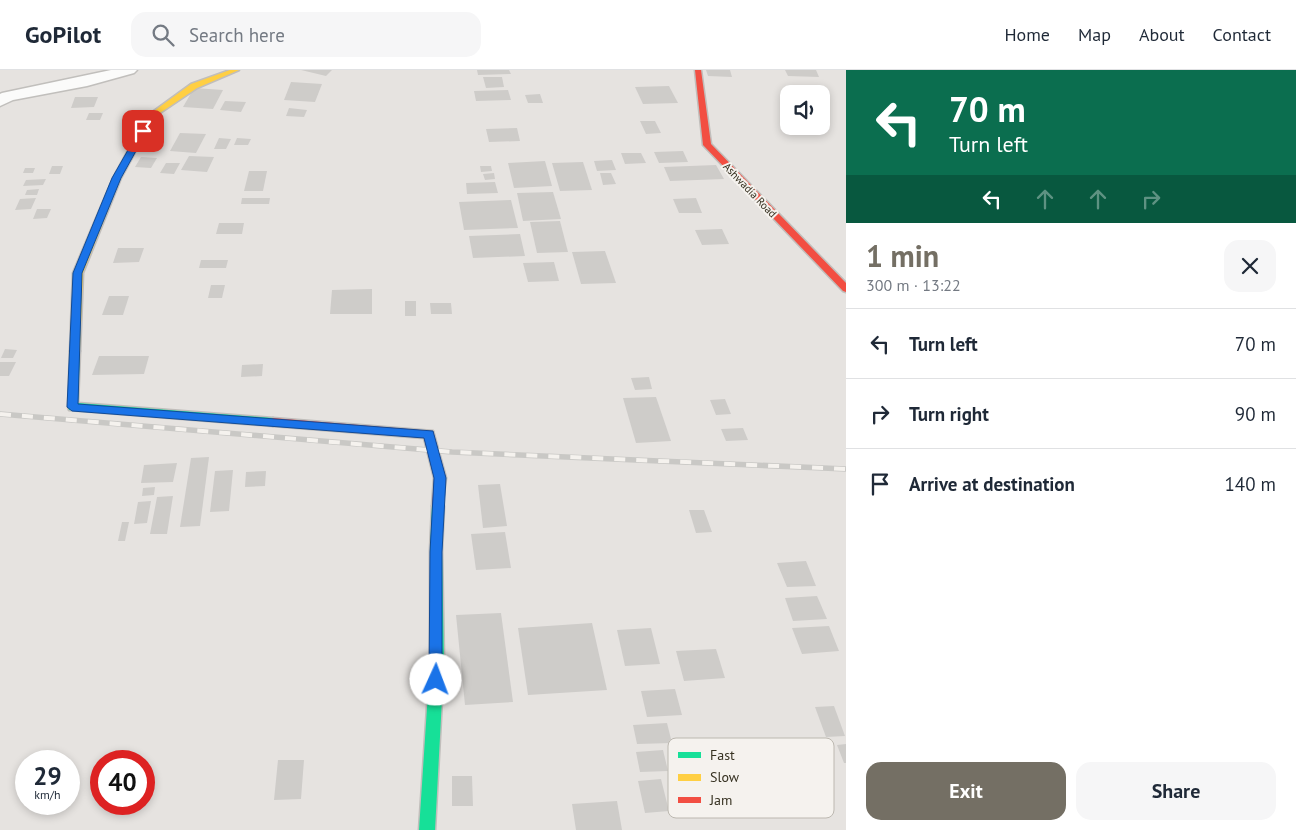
<!DOCTYPE html>
<meta charset="utf-8">
<style>
body{margin:0;font-family:"PT Sans",sans-serif;background:#f6f6f7;color:#1f2937;height:100vh;display:flex;flex-direction:column;font-size:19px;white-space:nowrap}
*{box-sizing:border-box;margin:0}
p{font-size:16px;color:#747a83}
.icon{flex:none;width:28px;height:28px;fill:none;stroke:currentColor;stroke-width:2;stroke-linecap:round;stroke-linejoin:round}
.map{position:relative;flex:1;overflow:hidden}
.sheet{display:flex;flex-direction:column;background:#fff;width:450px}
.sheet>*{flex:none}
.guide{background:#0b6e4f;color:#fff;overflow:hidden}
.tools{position:absolute;left:780px;top:15px;display:grid;gap:10px}
.tools a{display:grid;place-items:center;width:50px;height:50px;border-radius:10px;background:#fff;box-shadow:0 2px 8px #0003;font-size:25px}
.speed{position:absolute;left:15px;top:680px;display:flex;gap:10px;font-size:25px;font-weight:700;text-align:center}
.speed>*{display:grid;place-content:center;width:65px;height:65px;border-radius:50%;background:#fff;box-shadow:0 2px 8px #0003;line-height:1}
.speed small{font-size:12px;font-weight:400}
.speed .limit{border:8px solid #d22;background:#fff;color:#111}
.pin{position:absolute;display:grid;place-items:center;width:42px;height:42px;color:#fff;margin:-21px;border-radius:10px;box-shadow:0 2px 8px #0006}
.me{position:absolute;width:55px;margin:-28px;rotate:2deg;stroke-linejoin:round;filter:drop-shadow(0 0 4px #0008)}
.turn{display:flex;align-items:center;gap:18px;height:105px;padding:0 20px;font-size:22px}
.turn .icon{width:65px;height:65px;stroke-width:2.5}
.turn b{display:block;font-size:35px;line-height:42px}
.lanes{display:flex;align-items:center;height:48px;padding:0 20px;background:#0003;justify-content:center;gap:25px;direction:ltr}
.lanes .off{opacity:.35}
.round{display:grid;place-items:center;flex:none;width:52px;height:52px;border-radius:15px;background:#f6f6f7}
.overview{display:flex;align-items:center;justify-content:space-between;height:85px;padding:0 20px}
h1{font-size:30px;font-weight:600;line-height:38px;color:#746f64}
.action{display:flex;gap:10px;margin-top:auto;padding:10px 20px}
.action a{flex:1;height:58px;border-radius:15px;background:#746f64;color:#fff;font-size:20px;font-weight:600;line-height:58px;text-align:center}
.action a+a{background:#f6f6f7;color:#1f2937}
ul{padding:0;list-style:none}
li{display:flex;align-items:center;gap:15px;height:70px;padding:0 20px;border-top:1px solid #e0e1e3}
li div{flex:1}
li b{display:block;font-size:19px}
li em{font-style:normal}
header{display:flex;align-items:center;gap:30px;box-sizing:border-box;height:70px;padding:0 25px;background:#fff;border-bottom:1px solid #e0e1e3}
header strong{font-size:24px}
nav{display:flex;gap:28px;margin-inline-start:auto;font-size:18px}
.search{width:350px;height:45px;background:#f6f6f7;display:flex;align-items:center;gap:12px;box-sizing:border-box;padding:0 18px;border-radius:15px;color:#747a83;font-size:19px}
main{display:flex;flex:1;min-height:0}
.map>svg:first-child{display:block}
</style>
<header>
<strong>GoPilot</strong>
<div class="search"><svg class="icon" aria-label="search" viewBox="0 0 24 24"><circle cx="10" cy="10" r="6"/><path d="M15 15l6 6"/></svg>Search here</div>
<nav><a>Home</a><a>Map</a><a>About</a><a>Contact</a></nav>
</header>
<main>
<div class="map">
<svg width="846" height="760" viewBox="0 0 846 760">
<rect width="100%" height="100%" fill="#e6e3e0"/>
<!-- building -->
<g fill="#ceccc9">
<path d="M301 0H332L326 6Z"/>
<path d="M477 0H509L511 4 478 5Z"/>
<path d="M706 0H730L732 7 708 6Z"/>
<path d="M785 0H816L819 7 788 6Z"/>
<path d="M483 7H502L504 17 486 18Z"/>
<path d="M291 12 322 14 315 32 284 30Z"/>
<path d="M669 16 678 33 643 34 635 17Z"/>
<path d="M194 18 223 20 213 39 183 37Z"/>
<path d="M508 20 511 30 476 31 474 21Z"/>
<path d="M540 24 543 33H528L525 25Z"/>
<path d="M75 27H98L94 37 71 38Z"/>
<path d="M225 31 246 32 241 42 220 40Z"/>
<path d="M289 38 307 40 304 47 286 46Z"/>
<path d="M89 43H103L100 50H86Z"/>
<path d="M640 51H655L661 63 646 64Z"/>
<path d="M517 58 520 71 489 72 486 59Z"/>
<path d="M180 63 206 64 196 83 170 81Z"/>
<path d="M219 68 231 69 226 79H214Z"/>
<path d="M237 68 251 69 248 75H234Z"/>
<path d="M683 81 688 92 659 93 654 82Z"/>
<path d="M621 83H641L646 93 625 94Z"/>
<path d="M189 86 214 87 207 102 181 100Z"/>
<path d="M141 87 157 88 151 98 135 97Z"/>
<path d="M612 90 616 100 597 101 594 91Z"/>
<path d="M545 91 552 116 514 118 508 93Z"/>
<path d="M583 92 592 120 560 121 552 93Z"/>
<path d="M166 93H180L174 104 160 103Z"/>
<path d="M716 95 724 109 670 111 664 97Z"/>
<path d="M52 96H63L60 104H49Z"/>
<path d="M480 96H491L492 101 481 102Z"/>
<path d="M25 98H35L33 103H23Z"/>
<path d="M249 101H267L263 121H244Z"/>
<path d="M494 103 495 109 485 110 483 104Z"/>
<path d="M600 103H611L616 114 603 115Z"/>
<path d="M46 109 43 115 23 116 26 110Z"/>
<path d="M495 112 498 123 467 124 466 113Z"/>
<path d="M39 119 37 125H25L27 120Z"/>
<path d="M553 122 561 149 523 151 517 123Z"/>
<path d="M36 128 31 139 15 140 20 129Z"/>
<path d="M242 128H270L269 134H241Z"/>
<path d="M696 128 702 143H679L673 129Z"/>
<path d="M511 130 518 158 464 160 459 132Z"/>
<path d="M37 139H51L47 148 33 149Z"/>
<path d="M560 151 568 182 537 183 530 152Z"/>
<path d="M219 153H244L242 164H216Z"/>
<path d="M722 159 729 174 702 175 695 160Z"/>
<path d="M520 164 525 186 473 188 469 166Z"/>
<path d="M118 178H144L139 192 113 193Z"/>
<path d="M605 181 616 213 581 214 572 182Z"/>
<path d="M201 190H228L226 198H199Z"/>
<path d="M554 192 559 211 528 212 523 193Z"/>
<path d="M211 215H225L222 228H208Z"/>
<path d="M372 219V244H330L332 220Z"/>
<path d="M109 226H129L123 245H102Z"/>
<rect x="405" y="231" width="11" height="15"/>
<path d="M430 233H451L452 244H431Z"/>
<path d="M5 279 17 280 13 288H1Z"/>
<path d="M99 286H149L144 304 92 305Z"/>
<path d="M0 292H16L9 306H0Z"/>
<path d="M263 294 262 306 241 307 242 295Z"/>
<path d="M649 307 652 319 635 320 631 308Z"/>
<path d="M656 327 671 371 636 373 623 328Z"/>
<path d="M725 329 731 344 716 345 710 330Z"/>
<path d="M743 358 748 370 726 371 721 359Z"/>
<path d="M209 387 200 456 180 457 191 388Z"/>
<path d="M177 393 173 412 141 413 144 395Z"/>
<path d="M233 400 229 441 210 442 215 401Z"/>
<path d="M266 401 265 416 245 417 246 402Z"/>
<path d="M500 414 507 456 483 458 478 415Z"/>
<path d="M155 417 154 425 142 426 143 418Z"/>
<path d="M173 426 167 464H150L157 427Z"/>
<path d="M151 431 147 453 134 454 138 432Z"/>
<path d="M689 440H704L712 462 696 463Z"/>
<path d="M122 452H129L125 471H118Z"/>
<path d="M505 462 511 498 476 500 471 464Z"/>
<path d="M806 491 816 516 787 517 777 493Z"/>
<path d="M817 526 827 549 793 551 785 528Z"/>
<path d="M501 543 513 632 465 635 456 545Z"/>
<path d="M592 553 607 620 528 625 518 558Z"/>
<path d="M829 556 839 581 802 584 792 558Z"/>
<path d="M651 558 660 594 625 596 617 560Z"/>
<path d="M716 579 725 608 684 611 676 581Z"/>
<path d="M675 619 682 645 647 647 641 621Z"/>
<path d="M834 636 845 666 826 667 815 637Z"/>
<path d="M667 653 672 673 637 674 633 655Z"/>
<path d="M846 674V693H844L837 675Z"/>
<path d="M663 680 668 701 640 702 636 682Z"/>
<path d="M278 690H304L301 729 274 730Z"/>
<path d="M452 706H472L473 736H452Z"/>
<path d="M661 709 669 741 645 743 638 711Z"/>
<path d="M617 731 622 760H576L572 734Z"/>
</g>
<g fill="none" stroke-linecap="round" stroke-linejoin="round">
<defs>
<path id="street" d="M111 0H137L134 3 87 16 13 30 0 36V24L2 23Z"/>
<g id="fast">
<path d="M75 278 80 281 78 333 273 348 278 352 273 356 69 340 68 337 70 281Z"/>
<path d="M438 431 442 433 444 436 442 481 444 592 435 760H419L430 592V481L432 436 434 433Z"/>
</g>
<path id="slow" d="M230 0H239L197 18 154 47 121 108 83 203 80 281 79 283H71L70 281 73 203 113 108 147 46 191 14Z"/>
<g id="jam">
<path d="M695 0H701L711 74 846 213V222L843 221 703 75Z"/>
<path d="M273 348 433 361 446 408 442 439 438 441 434 439 432 436 434 408 424 368 273 356 268 352Z"/>
</g>
</defs>
<!-- street casing -->
<use href="#street" stroke="#c1bfbc" stroke-width="3"/>
<!-- fast casing -->
<use href="#fast" stroke="#c1bebb" stroke-width="3"/>
<!-- slow casing -->
<use href="#slow" stroke="#c1bebb" stroke-width="3"/>
<!-- jam casing -->
<use href="#jam" stroke="#c1bebb" stroke-width="3"/>
<!-- street -->
<use href="#street" fill="#fbfbfa" fill-rule="evenodd"/>
<!-- fast -->
<use href="#fast" fill="#16e098" fill-rule="evenodd"/>
<!-- slow -->
<use href="#slow" fill="#ffcf43" fill-rule="evenodd"/>
<!-- jam -->
<use href="#jam" fill="#f24e42" fill-rule="evenodd"/>
<defs>
<path id="rail" d="M0 344 452 382 846 399"/>
</defs>
<!-- rail casing -->
<use href="#rail" stroke="#c9c8c5" stroke-width="5.5"/>
<!-- rail -->
<use href="#rail" stroke="#f5f2ee" stroke-width="4" stroke-dasharray="11" stroke-linecap="butt"/>
</g>
<!-- route -->
<path fill="#1a73e8" stroke="#114b97" d="M140 59 147 61 121 108 82 203 78 334 433 361 446 408 442 482V610L440 615 436 617 431 615 429 610 430 482 434 408 424 368 72 341 67 337 73 203 112 108Z"/>
<g text-anchor="middle" dominant-baseline="central" stroke-width="4" stroke-linejoin="round" paint-order="stroke">
<!-- far-street labels -->
<g font-size="11" fill="#363121" stroke="#f5f2ee">
<text transform="translate(750 120) rotate(46)">Ashwadia Road</text>
</g>
</g>
<!-- legend -->
<rect x="668" y="668" width="166" height="80" rx="8" fill="#f5f2ee" stroke="#bcb8b0" stroke-width="1"/>
<rect x="678" y="682" width="23" height="6" fill="#16e098"/>
<rect x="678" y="704" width="23" height="7" fill="#ffcf43"/>
<rect x="678" y="727" width="23" height="6" fill="#f24e42"/>
<g font-size="14" fill="#363121">
<text x="710" y="690">Fast</text>
<text x="710" y="712">Slow</text>
<text x="710" y="735">Jam</text>
</g>
</svg>
<div class="tools">
<a><svg class="icon" aria-label="sound" viewBox="0 0 24 24"><path d="M4 9h4l5-4v14l-5-4H4zM17 9q2 3 0 6"/></svg></a>
</div>
<div class="speed"><div>29<small>km/h</small></div><div class="limit">40</div></div>
<div class="pin" style="left:143px;top:61px;background:#d93025"><svg class="icon" aria-label="arrive" viewBox="0 0 24 24"><path d="M6 21V4h12l-3 4 3 4H6"/></svg></div>
<svg class="me" style="left:436px;top:610px" viewBox="-20 -20 40 40"><circle r="19" fill="#fff"/><path d="M0-13L10 11 0 6-10 11z" fill="#1a73e8"/></svg>
</div>
<section class="sheet">
<div class="guide">
<div class="turn"><svg class="icon" aria-label="left" viewBox="0 0 24 24"><path d="M17 20v-9H6M10 6l-5 5 5 5"/></svg><div><b>70 m</b>Turn left</div></div>
<div class="lanes"><svg class="icon" aria-label="left" viewBox="0 0 24 24"><path d="M17 20v-9H6M10 6l-5 5 5 5"/></svg><svg class="icon off" aria-label="ahead" viewBox="0 0 24 24"><path d="M12 20V5M6 11l6-6 6 6"/></svg><svg class="icon off" aria-label="ahead" viewBox="0 0 24 24"><path d="M12 20V5M6 11l6-6 6 6"/></svg><svg class="icon off" aria-label="right" viewBox="0 0 24 24"><path d="M7 20v-9h11M14 6l5 5-5 5"/></svg></div>
</div>
<div class="overview"><div><h1>1 min</h1><p>300 m · 13:22</p></div><a class="round"><svg class="icon" aria-label="close" viewBox="0 0 24 24"><path d="M6 6l12 12M18 6L6 18"/></svg></a></div>
<ul>
<li><svg class="icon" aria-label="left" viewBox="0 0 24 24"><path d="M17 20v-9H6M10 6l-5 5 5 5"/></svg><div><b>Turn left</b></div><em>70 m</em></li>
<li><svg class="icon" aria-label="right" viewBox="0 0 24 24"><path d="M7 20v-9h11M14 6l5 5-5 5"/></svg><div><b>Turn right</b></div><em>90 m</em></li>
<li><svg class="icon" aria-label="arrive" viewBox="0 0 24 24"><path d="M6 21V4h12l-3 4 3 4H6"/></svg><div><b>Arrive at destination</b></div><em>140 m</em></li>
</ul>
<div class="action"><a>Exit</a><a>Share</a></div>
</section>
</main>
